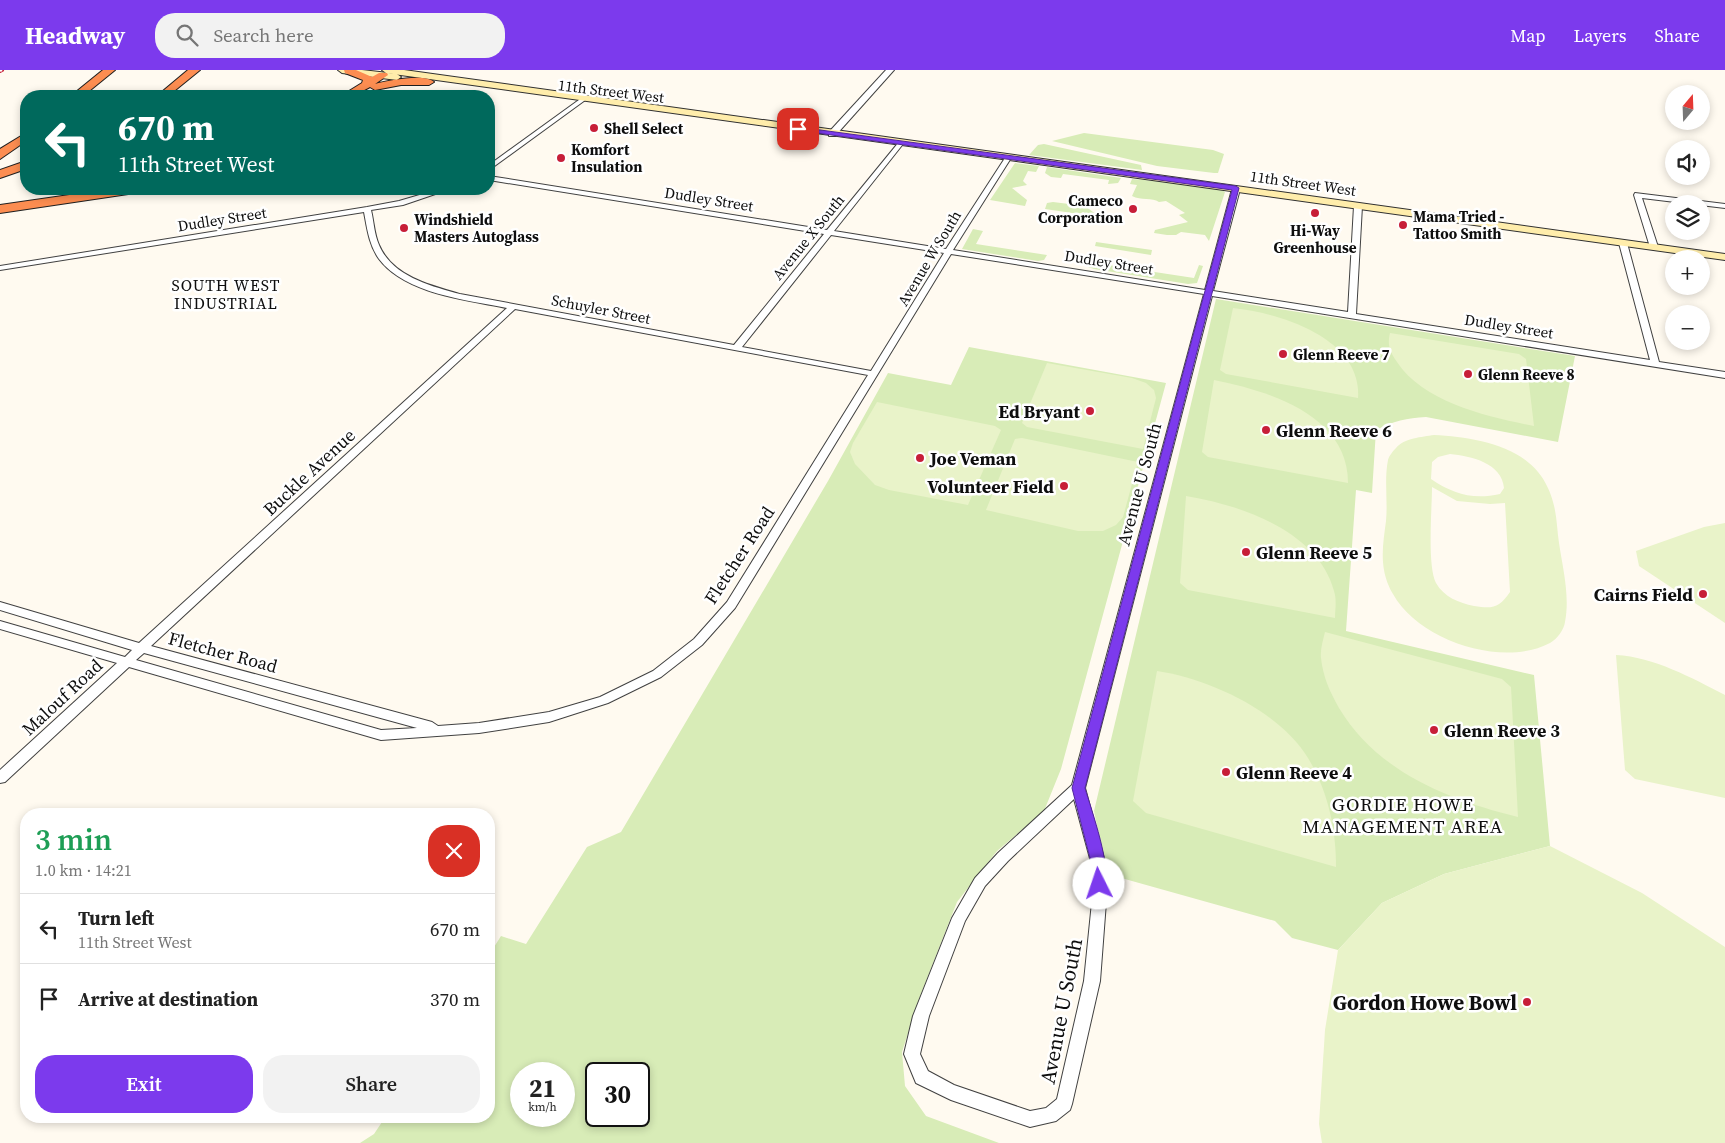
<!DOCTYPE html>
<meta charset="utf-8">
<style>
body{margin:0;font-family:"Source Serif 4",serif;background:#f2f2f2;color:#222;height:100vh;display:flex;flex-direction:column;font-size:19px;white-space:nowrap}
*{box-sizing:border-box;margin:0}
p{font-size:16px;color:#767676}
.icon{flex:none;width:28px;height:28px;fill:none;stroke:currentColor;stroke-width:2;stroke-linecap:round;stroke-linejoin:round}
.map{position:relative;flex:1;overflow:hidden}
.details{position:absolute;left:20px;top:738px;width:475px;height:315px;display:flex;flex-direction:column;background:#fff;border-radius:20px;box-shadow:0 2px 8px #0003}
.details>*{flex:none}
.hud{position:absolute;left:20px;top:20px;width:475px;height:105px;border-radius:20px;box-shadow:0 2px 8px #0003;background:#00695c;color:#fff;overflow:hidden}
.needle{width:32px;rotate:19deg}
.controls{position:absolute;left:1665px;top:15px;display:grid;gap:10px}
.controls a{display:grid;place-items:center;width:45px;height:45px;border-radius:50%;background:#fff;box-shadow:0 2px 8px #0003;font-size:25px}
.speed{position:absolute;left:510px;top:992px;display:flex;gap:10px;font-size:25px;font-weight:700;text-align:center}
.speed>*{display:grid;place-content:center;width:65px;height:65px;border-radius:50%;background:#fff;box-shadow:0 2px 8px #0003;line-height:1}
.speed small{font-size:12px;font-weight:400}
.speed .limit{border:2px solid #111;border-radius:8px;background:#fff;color:#111}
.pin{position:absolute;display:grid;place-items:center;width:42px;height:42px;color:#fff;margin:-21px;border-radius:10px;box-shadow:0 2px 8px #0006}
.me{position:absolute;width:55px;margin:-28px;rotate:356deg;stroke-linejoin:round;filter:drop-shadow(0 0 4px #0008)}
.turn{display:flex;align-items:center;gap:18px;height:105px;padding:0 15px;font-size:22px}
.turn .icon{width:65px;height:65px;stroke-width:2.5}
.turn b{display:block;font-size:35px;line-height:42px}
.round{display:grid;place-items:center;flex:none;width:52px;height:52px;border-radius:20px;background:#f2f2f2}
.summary{display:flex;align-items:center;justify-content:space-between;height:85px;padding:0 15px}
h1{font-size:30px;font-weight:600;line-height:38px;color:#1e9e55}
.action{display:flex;gap:10px;margin-top:auto;padding:10px 15px}
.action a{flex:1;height:58px;border-radius:20px;background:#7c3aed;color:#fff;font-size:20px;font-weight:600;line-height:58px;text-align:center}
.action a+a{background:#f2f2f2;color:#222}
ul{padding:0;list-style:none}
li{display:flex;align-items:center;gap:15px;height:70px;padding:0 15px;border-top:1px solid #e0e0e0}
li div{flex:1}
li b{display:block;font-size:19px}
li em{font-style:normal}
header{display:flex;align-items:center;gap:30px;box-sizing:border-box;height:70px;padding:0 25px;background:#7c3aed;color:#fff}
header strong{font-size:24px}
nav{display:flex;gap:28px;margin-inline-start:auto;font-size:18px}
.search{width:350px;height:45px;background:#f2f2f2;display:flex;align-items:center;gap:12px;box-sizing:border-box;padding:0 18px;border-radius:20px;color:#767676;font-size:19px}
.map>svg:first-child{display:block}
</style>
<header>
<strong>Headway</strong>
<div class="search"><svg class="icon" aria-label="search" viewBox="0 0 24 24"><circle cx="10" cy="10" r="6"/><path d="M15 15l6 6"/></svg>Search here</div>
<nav><a>Map</a><a>Layers</a><a>Share</a></nav>
</header>
<div class="map">
<svg width="1725" height="1073" viewBox="0 0 1725 1073">
<rect width="100%" height="100%" fill="#fffaf0"/>
<!-- green -->
<g fill="#d8ecb7" fill-rule="evenodd">
<path d="M1084 63 1213 80 1224 84 1218 103H1214L1157 96 1052 71Z"/>
<path d="M1044 74 1141 95 1142 100 1029 85 1038 75Z"/>
<path d="M1015 93 1039 96 1036 102 1028 101 1023 111 1027 115 1012 118 1027 130 1025 136 990 130Z"/>
<path d="M1047 97 1121 108 1118 113 1108 114 1109 110 1063 104 1061 108 1051 107 1045 103Z"/>
<path d="M1132 109 1217 116 1225 122 1209 171 1205 165 1181 162 1176 165H1167L1154 163 1155 160 1188 152 1179 145 1185 143 1166 131 1159 132C1152 127 1141 131 1132 126L1137 115 1130 114Z"/>
<path d="M1053 132 1085 136 1097 145 1095 151 1083 142 1079 144 1045 139 1047 133Z"/>
<path d="M973 159 983 161 976 174 1047 185 1044 190 1038 191 962 179Z"/>
<path d="M1096 172 1152 180 1151 185 1095 176Z"/>
<path d="M1089 192 1194 208 1199 195 1203 196 1197 213 1188 214 1094 199 1088 197Z"/>
<path d="M1216 229 1575 286 1558 372 1426 347C1407 348 1393 351 1376 360L1372 423 1356 420 1346 561 1534 605 1550 776 1444 804 1382 833 1338 880 1292 868 1275 851 1107 804 1094 741Z"/>
<path d="M969 277 1166 313 1061 699 1044 741 997 781 957 832 919 929 902 982 905 1016 926 1046 999 1073H360L374 1064 386 1046H489V885L501 866 526 874 587 777 621 762 828 411 888 303 951 315ZM521 1004H564V1046H521ZM596 1004H639V1046H596Z"/>
</g>
<!-- pitch -->
<g fill="#e9f3c9" fill-rule="evenodd">
<path d="M1233 238C1280 243 1362 268 1358 328L1226 304 1220 300Z"/>
<path d="M1390 263 1519 284 1526 289 1534 356C1489 347 1424 333 1397 292 1390 282 1387 275 1390 263Z"/>
<path d="M1047 293 1132 308 1146 313 1154 320 1156 328 1143 379 1027 357 1022 353Z"/>
<path d="M1214 310C1269 321 1348 345 1348 413L1208 387 1202 382Z"/>
<path d="M877 332 995 356 1001 360 968 435 889 420 875 415 855 394 850 382 853 373Z"/>
<path d="M1434 365C1469 367 1514 373 1538 402 1545 410 1551 423 1553 432 1557 445 1557 460 1559 473 1563 499 1570 527 1565 552 1564 560 1557 569 1550 573 1503 598 1419 571 1393 524 1389 518 1385 507 1384 500 1381 483 1384 467 1386 451 1388 431 1384 410 1388 390 1389 386 1393 381 1396 378 1404 368 1422 367 1434 365ZM1450 384C1471 386 1502 393 1504 418L1500 424C1473 430 1453 424 1431 409L1432 392 1438 387ZM1432 417 1457 431 1490 434 1505 433 1510 522C1499 538 1493 539 1474 536 1459 533 1444 527 1436 513 1427 495 1432 439 1432 417Z"/>
<path d="M1022 368 1138 392 1123 447 1116 455 1103 461H1078L986 440 1015 369Z"/>
<path d="M1186 426C1241 435 1318 461 1334 521 1337 530 1335 540 1335 548L1188 520 1180 513Z"/>
<path d="M1725 453V553L1639 496 1636 481 1704 457Z"/>
<path d="M1325 562 1502 609 1511 617 1518 747C1449 730 1377 702 1339 638 1330 622 1323 607 1321 588 1320 580 1323 570 1325 562Z"/>
<path d="M1616 585C1654 587 1692 608 1725 625V728L1635 709 1625 700Z"/>
<path d="M1157 601C1210 609 1279 641 1308 688 1328 721 1336 759 1336 797L1146 743 1133 731Z"/>
<path d="M1550 776 1642 823 1725 877V1073H1322L1319 1054 1325 960 1338 880 1382 833 1444 804Z"/>
</g>
<g fill="none" stroke-linecap="round" stroke-linejoin="round">
<defs>
<g id="minor">
<path d="M583 27 588 28 489 100V95Z"/>
<path d="M901 71 903 72V74L834 161 946 179 1005 88 1008 86 1011 88 953 180 1205 220 1232 119 1236 117 1240 119 1213 221 1348 242 1354 136 1358 134 1362 136 1356 244 1650 290 1619 173 1623 171 1627 173 1659 292 1725 302V308L1212 226 1085 718 1106 796V832L1100 911 1072 1034 1070 1040 1056 1051 1030 1057 951 1030 916 1013 904 984 913 946 952 848 975 808 998 783 1072 715 1204 224 951 184 735 538 702 575 661 607 608 633 549 652 479 663 381 670 129 597 5 712 0 713V700L117 593 0 559V551L125 587 132 580 0 540V532L139 573 507 238C468 230 405 224 379 189 369 175 367 158 364 142L0 200V196L367 137 399 131 440 119H450L403 135 371 140C374 152 374 164 379 175 392 206 430 216 460 224L734 275 824 164 489 110V106L827 160 899 72ZM831 165 944 183 871 301 742 277ZM515 239 868 305 727 532 694 569 653 601 600 627 549 642 479 653 438 656 432 652 151 576ZM144 583 417 658 381 660 136 590ZM1074 729 1092 796V832L1084 911 1057 1029 1046 1038 1030 1041 954 1015 928 1001 920 984 929 946 965 851 985 816 1008 791Z"/>
<path d="M1635 123 1725 134V138L1642 128 1658 177 1654 179 1650 177 1634 125Z"/>
</g>
<path id="tertiary" d="M886 0H894L835 66H829V62Z"/>
<g id="secondary">
<path d="M338 0H362L397 4 401 7 397 10 342 3Z"/>
<path d="M382 0H404L1725 184V190L386 3Z"/>
</g>
<g id="motorway">
<path d="M103 0H115L83 26H71Z"/>
<path d="M188 0H200L168 26H157Z"/>
<path d="M344 0H356L372 7 379 3H387L388 5 375 14C388 11 424 3 434 12L429 15H401L375 20 370 17 353 26H341L362 13 363 10 345 3Z"/>
<path d="M26 63V71L0 89V79Z"/>
<path d="M26 91V99L0 108V100Z"/>
<path d="M111 119H141L135 123 0 143V135Z"/>
</g>
</defs>
<!-- minor casing -->
<use href="#minor" stroke="#414141" stroke-width="2"/>
<!-- tertiary casing -->
<use href="#tertiary" stroke="#414141" stroke-width="2"/>
<!-- secondary casing -->
<use href="#secondary" stroke="#303030" stroke-width="2"/>
<!-- motorway casing -->
<use href="#motorway" stroke="#1f1f1f" stroke-width="2"/>
<!-- minor -->
<use href="#minor" fill="#fff" fill-rule="evenodd"/>
<!-- tertiary -->
<use href="#tertiary" fill="#fff" fill-rule="evenodd"/>
<!-- secondary -->
<use href="#secondary" fill="#ffedab" fill-rule="evenodd"/>
<!-- motorway -->
<use href="#motorway" fill="#fc8d51" fill-rule="evenodd"/>
<defs>
<path id="rail" d="M0 1 2 0"/>
</defs>
<!-- rail casing -->
<use href="#rail" stroke="#c71e38" stroke-width="4"/>
<!-- rail -->
<use href="#rail" stroke="#fff" stroke-width="2.5" stroke-dasharray="7" stroke-linecap="butt"/>
</g>
<!-- route -->
<path fill="#7c3aed" stroke="#51269a" d="M798 57 1236 116 1239 118 1085 718C1091 739 1113 800 1104 818L1099 820 1094 818 1092 814V796L1072 718 1232 120 795 60 794 59Z"/>
<!-- markers -->
<g fill="#c71e38" stroke="#fff" stroke-width="2">
<circle cx="594" cy="58" r="5"/>
<circle cx="561" cy="88" r="5"/>
<circle cx="1133" cy="139" r="5"/>
<circle cx="1315" cy="143" r="5"/>
<circle cx="1403" cy="155" r="5"/>
<circle cx="404" cy="158" r="5"/>
<circle cx="1283" cy="284" r="5"/>
<circle cx="1468" cy="304" r="5"/>
<circle cx="1090" cy="341" r="5"/>
<circle cx="1266" cy="360" r="5"/>
<circle cx="920" cy="388" r="5"/>
<circle cx="1064" cy="416" r="5"/>
<circle cx="1246" cy="482" r="5"/>
<circle cx="1703" cy="524" r="5"/>
<circle cx="1434" cy="660" r="5"/>
<circle cx="1226" cy="702" r="5"/>
<circle cx="1527" cy="932" r="5"/>
</g>
<g text-anchor="middle" dominant-baseline="central" stroke-width="5" stroke-linejoin="round" paint-order="stroke">
<!-- far-street labels -->
<g font-size="15" fill="#0e0e0e" stroke="#fff">
<text transform="translate(611 21) rotate(7)">11th Street West</text>
<text transform="translate(1303 113) rotate(8)">11th Street West</text>
<text transform="translate(709 129) rotate(9)">Dudley Street</text>
<text transform="translate(222 149) rotate(-9)">Dudley Street</text>
<text transform="translate(808 167) rotate(-51)">Avenue X South</text>
<text transform="translate(929 188) rotate(-59)">Avenue W South</text>
<text transform="translate(1109 192) rotate(9)">Dudley Street</text>
<text transform="translate(601 239) rotate(11)">Schuyler Street</text>
<text transform="translate(1509 256) rotate(9)">Dudley Street</text>
</g>
<!-- far-poi labels -->
<g font-size="15" font-weight="bold" fill="#0e0e0e" stroke="#fff" text-anchor="start">
<text x="604" y="58">Shell Select</text>
<text x="571" y="79">Komfort<tspan x="571" dy="17">Insulation</tspan></text>
<text x="1123" y="130" text-anchor="end">Cameco<tspan x="1123" dy="17">Corporation</tspan></text>
<text x="1413" y="146">Mama Tried -<tspan x="1413" dy="17">Tattoo Smith</tspan></text>
<text x="414" y="149">Windshield<tspan x="414" dy="17">Masters Autoglass</tspan></text>
<text x="1315" y="160" text-anchor="middle">Hi-Way<tspan x="1315" dy="17">Greenhouse</tspan></text>
<text x="1293" y="284">Glenn Reeve 7</text>
<text x="1478" y="304">Glenn Reeve 8</text>
</g>
<!-- far-neighbourhood labels -->
<g font-size="16" letter-spacing="1" fill="#0e0e0e" stroke="#fff">
<text x="226" y="215">SOUTH WEST<tspan x="226" dy="18">INDUSTRIAL</tspan></text>
</g>
<!-- poi labels -->
<g font-size="18" font-weight="bold" fill="#0e0e0e" stroke="#fff" text-anchor="start">
<text x="1080" y="341" text-anchor="end">Ed Bryant</text>
<text x="1276" y="360">Glenn Reeve 6</text>
<text x="930" y="388">Joe Veman</text>
<text x="1054" y="416" text-anchor="end">Volunteer Field</text>
<text x="1256" y="482">Glenn Reeve 5</text>
<text x="1693" y="524" text-anchor="end">Cairns Field</text>
<text x="1444" y="660">Glenn Reeve 3</text>
<text x="1236" y="702">Glenn Reeve 4</text>
</g>
<!-- street labels -->
<g font-size="18" fill="#0e0e0e" stroke="#fff">
<text transform="translate(309 402) rotate(-43)">Buckle Avenue</text>
<text transform="translate(1139 414) rotate(-75)">Avenue U South</text>
<text transform="translate(739 485) rotate(-57)">Fletcher Road</text>
<text transform="translate(223 582) rotate(15)">Fletcher Road</text>
<text transform="translate(62 627) rotate(-43)">Malouf Road</text>
</g>
<!-- neighbourhood labels -->
<g font-size="19" letter-spacing="1" fill="#0e0e0e" stroke="#fff">
<text x="1403" y="734">GORDIE HOWE<tspan x="1403" dy="22">MANAGEMENT AREA</tspan></text>
</g>
<!-- near-poi labels -->
<g font-size="21" font-weight="bold" fill="#0e0e0e" stroke="#fff" text-anchor="end">
<text x="1517" y="932">Gordon Howe Bowl</text>
</g>
<!-- near-street labels -->
<g font-size="21" fill="#0e0e0e" stroke="#fff">
<text transform="translate(1061 941) rotate(-79)">Avenue U South</text>
</g>
</g>
</svg>
<div class="controls">
<a><svg class="needle" viewBox="-14 -14 28 28"><path d="M0-13l5 13h-10z" fill="#e53935"/><path d="M0 13l5-13h-10z" fill="#767676"/></svg></a>
<a><svg class="icon" aria-label="sound" viewBox="0 0 24 24"><path d="M4 9h4l5-4v14l-5-4H4zM17 9q2 3 0 6"/></svg></a>
<a><svg class="icon" aria-label="layers" viewBox="0 0 24 24"><path d="M12 4l9 5-9 5-9-5zM3 14l9 5 9-5"/></svg></a>
<a>+</a>
<a>−</a>
</div>
<div class="speed"><div>21<small>km/h</small></div><div class="limit">30</div></div>
<div class="pin" style="left:798px;top:59px;background:#d93025"><svg class="icon" aria-label="arrive" viewBox="0 0 24 24"><path d="M6 21V4h12l-3 4 3 4H6"/></svg></div>
<svg class="me" style="left:1099px;top:814px" viewBox="-20 -20 40 40"><circle r="19" fill="#fff"/><path d="M0-13L10 11 0 6-10 11z" fill="#7c3aed"/></svg>
<div class="hud">
<div class="turn"><svg class="icon" aria-label="left" viewBox="0 0 24 24"><path d="M17 20v-9H6M10 6l-5 5 5 5"/></svg><div><b>670 m</b>11th Street West</div></div>
</div>
<section class="details">
<div class="summary"><div><h1>3 min</h1><p>1.0 km · 14:21</p></div><a class="round" style="background:#d93025;color:#fff"><svg class="icon" aria-label="close" viewBox="0 0 24 24"><path d="M6 6l12 12M18 6L6 18"/></svg></a></div>
<ul>
<li><svg class="icon" aria-label="left" viewBox="0 0 24 24"><path d="M17 20v-9H6M10 6l-5 5 5 5"/></svg><div><b>Turn left</b><p>11th Street West</p></div><em>670 m</em></li>
<li><svg class="icon" aria-label="arrive" viewBox="0 0 24 24"><path d="M6 21V4h12l-3 4 3 4H6"/></svg><div><b>Arrive at destination</b></div><em>370 m</em></li>
</ul>
<div class="action"><a>Exit</a><a>Share</a></div>
</section>
</div>
